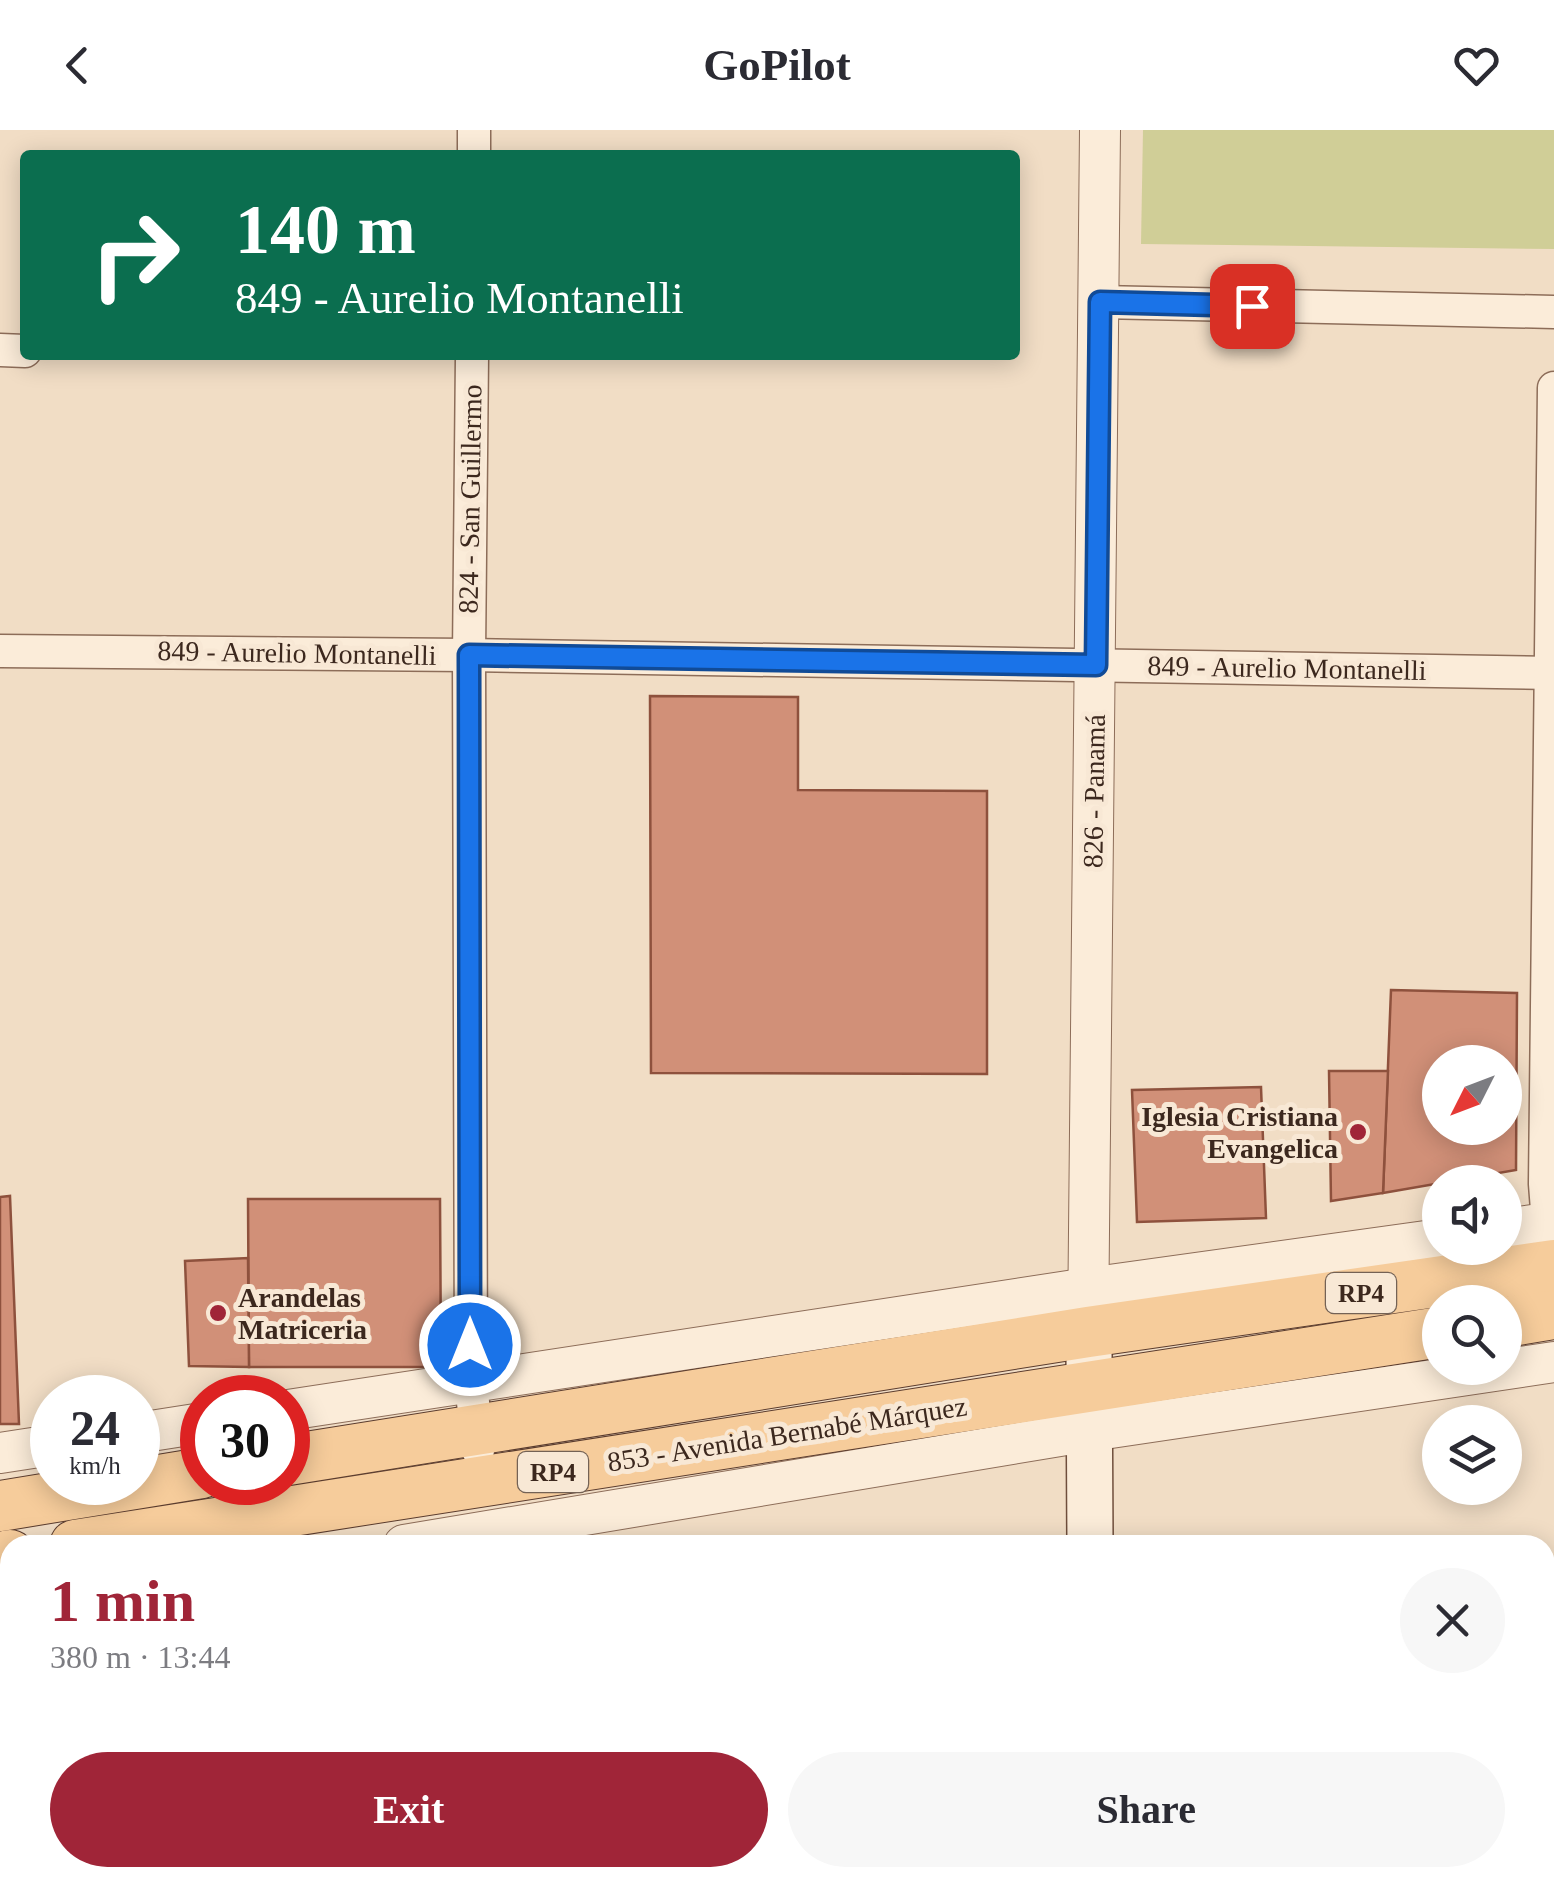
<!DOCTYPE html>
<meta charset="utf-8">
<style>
body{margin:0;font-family:"Times New Roman",serif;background:#f7f7f7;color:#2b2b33;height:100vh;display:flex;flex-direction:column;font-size:38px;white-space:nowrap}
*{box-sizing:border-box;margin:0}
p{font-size:32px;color:#7c7c81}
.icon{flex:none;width:55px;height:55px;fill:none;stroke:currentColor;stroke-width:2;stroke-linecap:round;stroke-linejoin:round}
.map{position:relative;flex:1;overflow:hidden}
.panel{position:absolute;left:0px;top:1405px;width:1555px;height:352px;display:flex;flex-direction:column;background:#fff;border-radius:30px 30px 0 0;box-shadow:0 5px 25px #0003}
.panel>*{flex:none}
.hud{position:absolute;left:20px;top:20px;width:1000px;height:210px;border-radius:10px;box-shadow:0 5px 25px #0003;background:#0b6e4f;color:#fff;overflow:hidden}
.needle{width:65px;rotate:228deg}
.controls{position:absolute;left:1422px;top:915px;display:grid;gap:20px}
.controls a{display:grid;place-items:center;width:100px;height:100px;border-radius:50%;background:#fff;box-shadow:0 5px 25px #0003;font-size:50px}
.speed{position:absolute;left:30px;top:1245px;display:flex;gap:20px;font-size:50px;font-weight:700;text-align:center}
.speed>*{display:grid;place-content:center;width:130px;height:130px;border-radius:50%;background:#fff;box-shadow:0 5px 25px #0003;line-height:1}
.speed small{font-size:25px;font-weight:400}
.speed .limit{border:15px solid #d22;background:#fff;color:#111}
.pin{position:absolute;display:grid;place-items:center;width:85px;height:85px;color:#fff;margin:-42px;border-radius:20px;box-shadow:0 5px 15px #0006}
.me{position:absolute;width:110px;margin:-55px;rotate:0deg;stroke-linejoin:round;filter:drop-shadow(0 0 8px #0008)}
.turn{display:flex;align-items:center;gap:35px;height:210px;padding:0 50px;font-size:45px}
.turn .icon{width:130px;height:130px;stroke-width:2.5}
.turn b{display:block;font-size:70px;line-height:85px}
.round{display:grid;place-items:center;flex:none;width:105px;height:105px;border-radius:52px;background:#f7f7f7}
.overview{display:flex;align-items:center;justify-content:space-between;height:170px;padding:0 50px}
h1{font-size:60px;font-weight:600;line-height:75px;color:#a02538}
.cta{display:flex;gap:20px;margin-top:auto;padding:20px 50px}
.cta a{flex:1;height:115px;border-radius:60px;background:#a02538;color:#fff;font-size:40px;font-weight:600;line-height:115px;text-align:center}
.cta a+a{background:#f7f7f7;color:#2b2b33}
header{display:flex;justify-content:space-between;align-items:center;height:130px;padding:0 50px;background:#fff;font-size:45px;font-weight:600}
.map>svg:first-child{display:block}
</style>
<header><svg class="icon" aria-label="back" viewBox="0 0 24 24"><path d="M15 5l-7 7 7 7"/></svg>GoPilot<svg class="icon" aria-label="heart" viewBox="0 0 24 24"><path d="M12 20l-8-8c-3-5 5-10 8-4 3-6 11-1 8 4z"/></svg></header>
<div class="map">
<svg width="1554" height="1756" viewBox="0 0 1554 1756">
<rect width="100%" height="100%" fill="#f1ddc5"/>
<!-- green -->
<path fill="#d0ce97" d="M1143 0H1554V119L1141 114Z"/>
<!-- building -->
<g fill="#d19078" stroke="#8e513d" stroke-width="2.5" fill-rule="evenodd">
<path d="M650 566 798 567V660L987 661V944L651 943Z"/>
<path d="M1391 860 1517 863 1516 1040 1383 1063ZM1440 932H1505V998H1440Z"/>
<path d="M1329 941H1388L1383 1063 1331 1071Z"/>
<path d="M1261 957 1266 1088 1137 1092 1132 960Z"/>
<path d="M10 1066 19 1294H0V1067Z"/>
<path d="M248 1069H440L441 1237H249Z"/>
<path d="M248 1128 249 1237 189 1236 185 1131Z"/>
<path d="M1427 1412V1415L1179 1413Z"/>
<path d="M10 1599V1748H224V1756H0V1600Z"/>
</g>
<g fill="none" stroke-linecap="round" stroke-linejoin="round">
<defs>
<g id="minor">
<path d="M474 25V0"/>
<path d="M1100 172 1554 182"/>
<path d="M0 220 25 221"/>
<path d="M472 225 469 525 471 1253 478 1320"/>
<path d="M0 521 469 525 1554 543"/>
<path d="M1548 1093 1545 1054 1554 258"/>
<path d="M257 1756V1748"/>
</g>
<g id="tertiary">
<path d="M1505 1099 1554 1092"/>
<path d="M1088 1202 1100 0"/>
<path d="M288 1280 1088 1158 1440 1109"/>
<path d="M138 1303 202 1293"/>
<path d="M0 1323 52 1315"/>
<path d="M404 1415 1090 1301 1554 1232"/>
<path d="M0 1477 10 1475"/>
</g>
<g id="secondary">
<path d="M1089 1219 1090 1415"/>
<path d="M1088 1756V1748"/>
</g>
<g id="primary">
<path d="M1505 1192 1554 1184"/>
<path d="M288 1330 1088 1202 1554 1135"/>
<path d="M0 1376 202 1343"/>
<path d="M75 1415 1440 1202"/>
<path d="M0 1427 10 1425"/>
</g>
</defs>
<!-- minor casing -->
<use href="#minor" stroke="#8d6d59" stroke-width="35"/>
<!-- tertiary casing -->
<use href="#tertiary" stroke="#8d6d59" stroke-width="42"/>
<!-- secondary casing -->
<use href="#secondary" stroke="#6f4e3c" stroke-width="48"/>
<!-- primary casing -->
<use href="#primary" stroke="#5b3c2e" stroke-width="52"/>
<!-- minor -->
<use href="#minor" stroke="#fbecd9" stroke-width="32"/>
<!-- tertiary -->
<use href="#tertiary" stroke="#fbecd9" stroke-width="40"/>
<!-- secondary -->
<use href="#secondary" stroke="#fbecd9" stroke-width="45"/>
<!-- primary -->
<use href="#primary" stroke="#f6cc9b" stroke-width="50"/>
</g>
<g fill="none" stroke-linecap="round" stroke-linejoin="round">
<defs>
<path id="route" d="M470 1215 469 525 1096 535 1100 172 1252 176"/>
</defs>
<!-- route casing -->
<use href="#route" stroke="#114b97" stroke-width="25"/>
<!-- route -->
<use href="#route" stroke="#1a73e8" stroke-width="18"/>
</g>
<!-- markers -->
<g fill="#a02538" stroke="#f8e8d5" stroke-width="4">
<circle cx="1358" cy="1002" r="10"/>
<circle cx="218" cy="1183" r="10"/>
</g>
<g text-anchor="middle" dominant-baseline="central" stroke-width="10" stroke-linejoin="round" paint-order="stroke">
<!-- shield labels -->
<g fill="#f8e8d5" stroke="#746255" stroke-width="2.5">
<rect x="1326" y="1143" width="70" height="40" rx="8"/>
<rect x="518" y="1322" width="70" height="40" rx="8"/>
</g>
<g font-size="25" font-weight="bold" fill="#3c281e">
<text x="1361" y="1163">RP4</text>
<text x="553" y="1342">RP4</text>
</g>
<!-- street labels -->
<g font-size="28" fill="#3c281e" stroke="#f8e8d5">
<text transform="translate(470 369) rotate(-89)">824 - San Guillermo</text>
<text transform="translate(297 523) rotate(1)">849 - Aurelio Montanelli</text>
<text transform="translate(1287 538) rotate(1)">849 - Aurelio Montanelli</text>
<text transform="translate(1094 661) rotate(-89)">826 - Panamá</text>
<text transform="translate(787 1304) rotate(-9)">853 - Avenida Bernabé Márquez</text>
</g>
<!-- poi labels -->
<g font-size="28" font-weight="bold" fill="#3c281e" stroke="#f8e8d5" text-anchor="end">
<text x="1338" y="986">Iglesia Cristiana<tspan x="1338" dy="32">Evangelica</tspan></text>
<text x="238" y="1167" text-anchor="start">Arandelas<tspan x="238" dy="32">Matriceria</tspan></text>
</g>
</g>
</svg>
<div class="controls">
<a><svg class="needle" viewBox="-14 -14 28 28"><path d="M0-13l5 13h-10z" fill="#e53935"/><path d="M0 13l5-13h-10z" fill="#7c7c81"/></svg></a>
<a><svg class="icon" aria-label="sound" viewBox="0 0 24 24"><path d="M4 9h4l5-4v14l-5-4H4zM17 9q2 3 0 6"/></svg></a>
<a><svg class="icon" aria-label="search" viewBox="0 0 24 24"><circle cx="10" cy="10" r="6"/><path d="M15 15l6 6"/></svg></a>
<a><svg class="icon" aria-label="layers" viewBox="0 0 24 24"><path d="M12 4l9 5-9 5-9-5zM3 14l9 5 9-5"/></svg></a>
</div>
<div class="speed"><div>24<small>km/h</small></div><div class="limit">30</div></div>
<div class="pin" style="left:1252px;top:176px;background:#d93025"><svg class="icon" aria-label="arrive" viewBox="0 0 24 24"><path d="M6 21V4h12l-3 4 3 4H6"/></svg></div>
<svg class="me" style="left:470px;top:1215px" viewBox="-20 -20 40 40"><circle r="17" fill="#1a73e8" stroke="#fff" stroke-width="3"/><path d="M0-11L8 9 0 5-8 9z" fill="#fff"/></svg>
<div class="hud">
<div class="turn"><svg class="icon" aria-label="right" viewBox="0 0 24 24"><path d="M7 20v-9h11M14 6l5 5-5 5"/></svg><div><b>140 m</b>849 - Aurelio Montanelli</div></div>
</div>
<section class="panel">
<div class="overview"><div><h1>1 min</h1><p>380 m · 13:44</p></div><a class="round"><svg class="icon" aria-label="close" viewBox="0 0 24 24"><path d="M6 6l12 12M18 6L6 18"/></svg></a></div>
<div class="cta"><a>Exit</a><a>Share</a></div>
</section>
</div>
